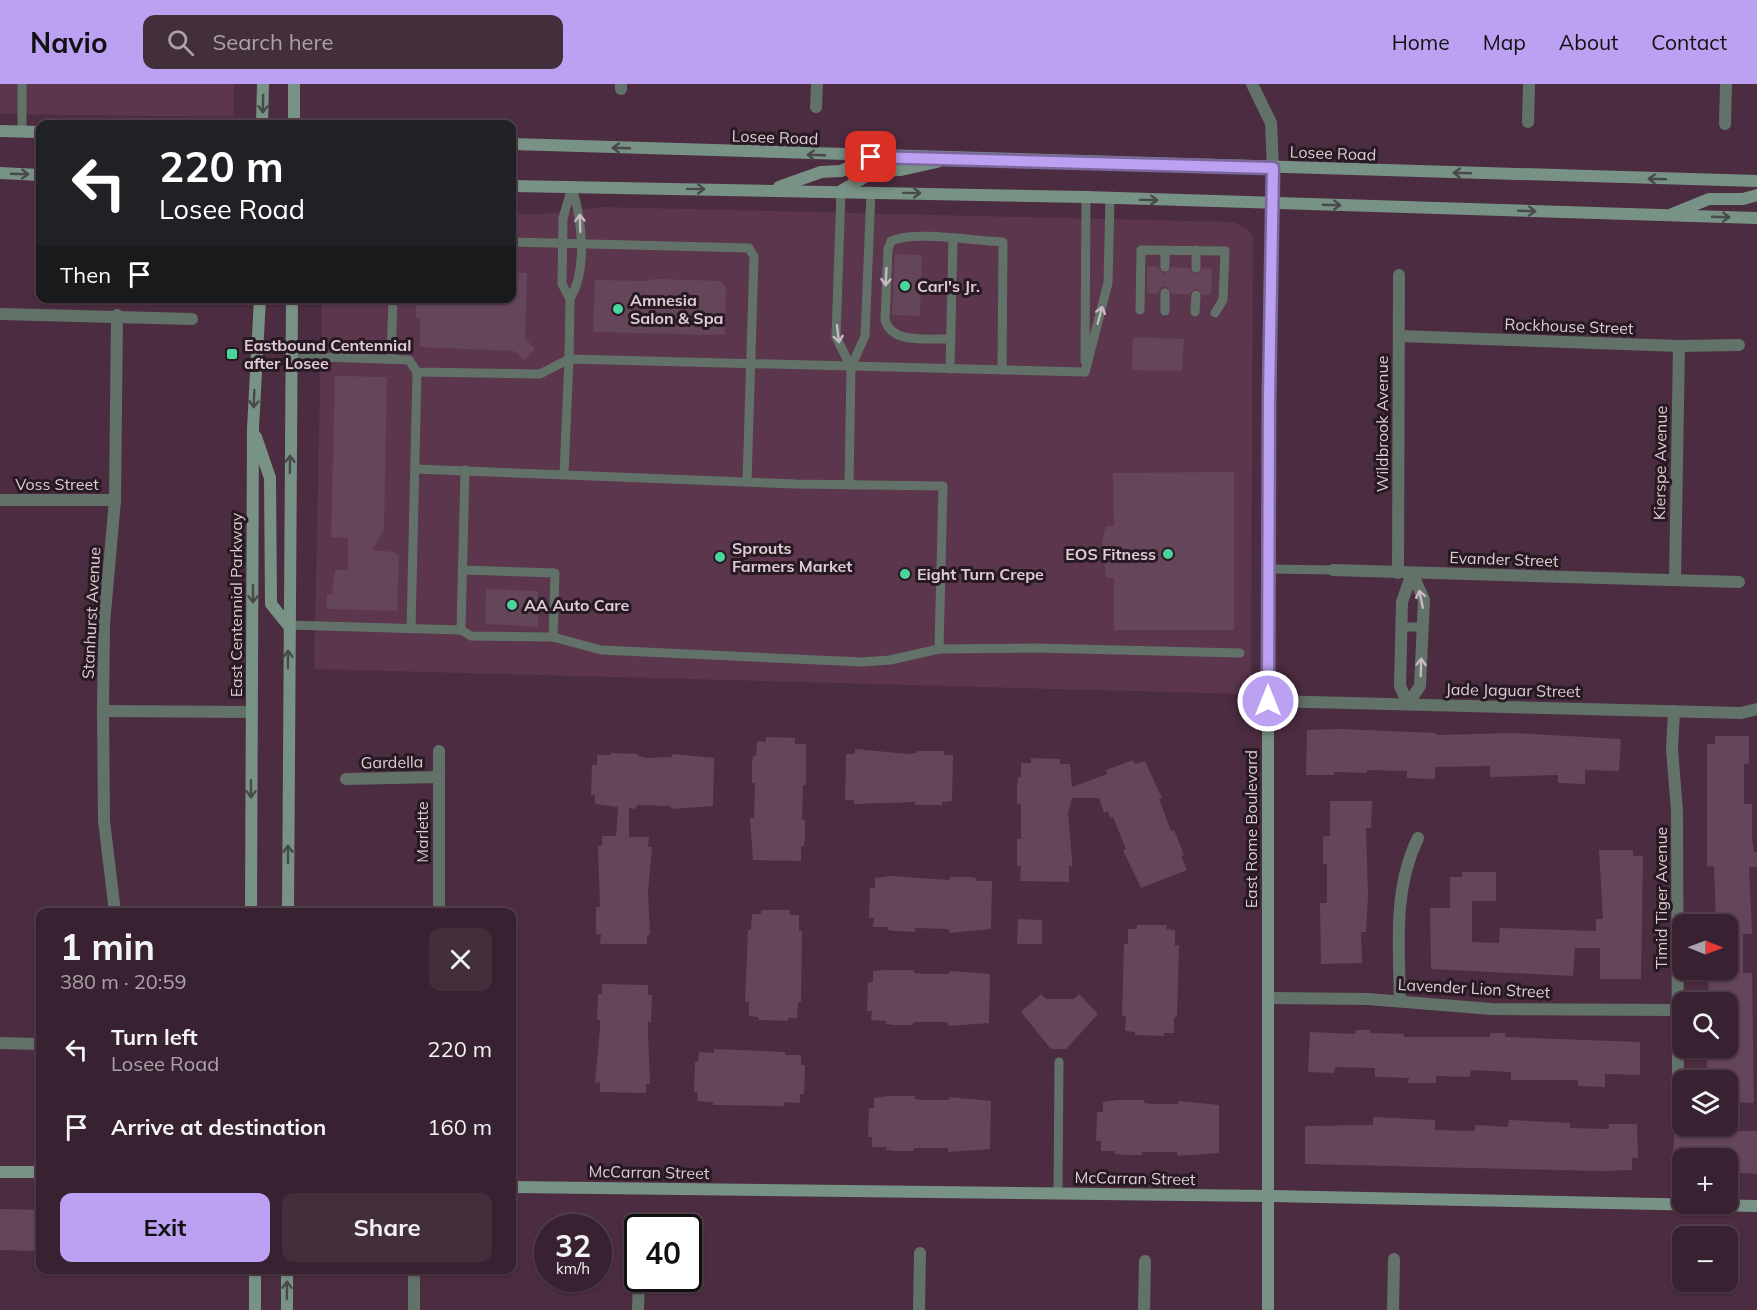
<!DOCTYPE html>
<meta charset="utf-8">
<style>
body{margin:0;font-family:Mulish,sans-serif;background:#432e3c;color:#f1f3f6;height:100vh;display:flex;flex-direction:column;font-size:22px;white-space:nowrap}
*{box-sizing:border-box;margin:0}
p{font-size:20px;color:#aba3ab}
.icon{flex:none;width:33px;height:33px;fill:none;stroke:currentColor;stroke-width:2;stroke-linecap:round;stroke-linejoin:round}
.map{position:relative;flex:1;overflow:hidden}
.side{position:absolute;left:36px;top:824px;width:480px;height:366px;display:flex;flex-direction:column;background:#382130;border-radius:12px;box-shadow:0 2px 4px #0004,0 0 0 2px #523e4c}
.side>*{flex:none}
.guide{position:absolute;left:36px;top:36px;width:480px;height:183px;border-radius:12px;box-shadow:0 2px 4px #0004,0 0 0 2px #523e4c;background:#202124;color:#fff;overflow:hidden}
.needle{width:39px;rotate:91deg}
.controls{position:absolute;left:1672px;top:830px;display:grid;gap:12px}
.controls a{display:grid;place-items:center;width:66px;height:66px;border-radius:12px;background:#382130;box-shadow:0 2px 4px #0004,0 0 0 2px #523e4c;font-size:30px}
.speed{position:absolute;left:534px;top:1130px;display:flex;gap:12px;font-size:30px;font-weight:700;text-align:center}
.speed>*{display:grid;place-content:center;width:78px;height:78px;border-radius:50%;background:#382130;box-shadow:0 2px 4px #0004,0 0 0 2px #523e4c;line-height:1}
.speed small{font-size:15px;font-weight:400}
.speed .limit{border:3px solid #111;border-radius:9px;background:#fff;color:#111}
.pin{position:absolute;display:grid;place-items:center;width:51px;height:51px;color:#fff;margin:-26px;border-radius:12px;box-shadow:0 3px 9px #0006}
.me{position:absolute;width:66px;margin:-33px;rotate:0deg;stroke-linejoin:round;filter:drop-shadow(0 0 4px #0008)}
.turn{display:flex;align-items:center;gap:21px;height:126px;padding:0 24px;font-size:27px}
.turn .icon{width:78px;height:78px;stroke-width:2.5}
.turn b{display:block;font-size:42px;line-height:51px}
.then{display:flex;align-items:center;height:57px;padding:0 24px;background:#0003;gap:12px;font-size:22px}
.round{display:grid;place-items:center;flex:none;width:63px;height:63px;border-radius:12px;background:#432e3c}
.summary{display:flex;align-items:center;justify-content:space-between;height:102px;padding:0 24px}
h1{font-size:36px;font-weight:700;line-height:45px}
.button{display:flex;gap:12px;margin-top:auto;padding:12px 24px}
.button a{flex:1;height:69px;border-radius:12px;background:#bca0f2;color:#111;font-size:24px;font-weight:700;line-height:69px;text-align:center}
.button a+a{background:#432e3c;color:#f1f3f6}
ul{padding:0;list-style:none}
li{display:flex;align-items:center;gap:18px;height:78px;padding:0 24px}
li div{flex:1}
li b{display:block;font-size:22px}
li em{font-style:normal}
header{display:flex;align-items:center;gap:36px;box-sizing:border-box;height:84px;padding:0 30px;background:#bca0f2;color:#111}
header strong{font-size:28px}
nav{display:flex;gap:33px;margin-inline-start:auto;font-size:21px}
.search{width:420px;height:54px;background:#432e3c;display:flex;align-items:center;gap:15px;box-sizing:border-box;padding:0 21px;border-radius:12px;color:#aba3ab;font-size:22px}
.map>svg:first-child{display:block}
</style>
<header>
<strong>Navio</strong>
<div class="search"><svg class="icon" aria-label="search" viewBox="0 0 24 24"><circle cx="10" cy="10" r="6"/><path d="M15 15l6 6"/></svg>Search here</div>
<nav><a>Home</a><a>Map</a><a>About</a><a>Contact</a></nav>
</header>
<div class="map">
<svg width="1757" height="1226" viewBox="0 0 1757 1226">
<rect width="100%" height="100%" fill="#4b2c40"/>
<!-- built -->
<g fill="#5b364d">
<path d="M0 0H234L233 33 0 30Z"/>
<path d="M602 123 1233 138 1248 145 1253 153 1251 599 1243 610 314 585 322 215 512 214V130H544Z"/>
</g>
<!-- building -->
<g fill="#654559">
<path d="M895 170 922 171 920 232 892 231Z"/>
<path d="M1147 182 1158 183 1164 190 1172 183 1189 184 1195 191 1203 184 1212 185 1211 211H1203L1196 204 1189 210H1172L1166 202 1161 204 1158 209H1147Z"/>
<path d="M512 189H527L525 254 535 265 524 276 514 267 420 263V235L416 234V214H512Z"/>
<path d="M655 195 721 197 726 204 725 251 593 248 595 196 644 197Z"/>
<path d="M1133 253 1184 255 1182 287 1132 286Z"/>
<path d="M335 292 387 293 384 445 372 466 394 468 399 472 397 527 327 525V511H332L335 486H348V454L331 453Z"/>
<path d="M1234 388V546H1114V494H1106L1102 458 1106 442H1114L1113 389Z"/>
<path d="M486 505 538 507V543L488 540 485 538Z"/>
<path d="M1341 645 1436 649V651L1514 649 1621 655 1619 687 1585 686V700L1558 699V691L1490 693V682L1435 683V695L1407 694V687L1367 686V689L1334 688V691H1306L1307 646Z"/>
<path d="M1715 652H1749V680H1744V720H1752V754L1754 768H1757V783H1749L1752 850H1743V889H1752L1754 1019 1728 1018V996H1712V985H1707V963H1728V917H1718V911H1709L1708 889H1728V840H1716L1714 783 1707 782V660H1715Z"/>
<path d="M766 653 795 654V660H806V701H803L802 735 805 736V754L804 762H801V777L753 776 750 734H754L755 699H752V680L753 672H756L757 657 766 658Z"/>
<path d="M855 665 908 670 917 669V667H944V671H953L952 717 942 718V721H915V718L854 720V716H845L846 670H855Z"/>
<path d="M611 669 638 670V672L646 674 672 673V670L714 674 713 722 671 725V722L637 721 636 725 629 724V753H649L648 763H652L648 807 650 851H647V860H600L601 850H596V823H600L598 762 602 761V752H616L618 723 595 720V711H591L592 681H597V671H611Z"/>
<path d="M1031 674 1060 675V680H1070L1072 703 1107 690 1106 686 1133 676 1135 680 1145 677 1162 714 1159 715 1171 747 1174 746 1184 771 1181 772 1187 786 1141 804 1123 766 1126 765 1113 733 1110 734 1108 727 1104 729 1099 714H1072L1068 729 1072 774V782H1069V798L1020 797 1021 782H1017V755H1021V720H1017V702L1018 693H1021V679H1031Z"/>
<path d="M1330 717H1372L1371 744H1366L1368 812 1366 848H1361L1362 879 1321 880 1320 819H1327V780H1323V752H1330Z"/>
<path d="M1599 766H1633V772H1643L1641 895H1600V864H1575L1573 892 1431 885 1430 824H1450V793H1462V788H1496V817H1472V858L1499 859 1500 844 1596 847V835H1603Z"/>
<path d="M890 792 950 796V793H969L976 794 977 797H992L991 845 949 849V845L915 844V848L896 847 888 846V843H873L874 834H869L870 804H875V794Z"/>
<path d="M761 826H790V831H799V847H802L801 918H798L797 934H788V937L759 936 758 933 749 932V918H745L748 846H751L752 830H761Z"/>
<path d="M1018 835 1042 836V860H1017Z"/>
<path d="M1137 841H1167L1166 845 1175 846V862L1179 861 1177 933H1174V949H1164V952L1135 951V948L1125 947 1126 932H1122L1124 860H1128V845H1137Z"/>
<path d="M888 886H914V889L923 890H949V887L990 890 989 939 948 942V938H913V941H894L886 940V937L871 936 872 927H867L868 898H873V887Z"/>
<path d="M602 900 648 901V911H652L651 938H648V947L650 1000H646V1009L600 1008V998L595 999 600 945V936H597L598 910H602Z"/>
<path d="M1041 910 1046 915H1074L1079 910 1098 930 1066 965H1051L1021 928Z"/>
<path d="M1356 946H1370V949L1404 950V953H1490V949H1505V953L1640 958V991L1605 990V1003L1578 1002V996H1511V988L1471 986 1470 993 1436 992V999H1408L1409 994 1375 993V984L1335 983 1334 989 1308 988 1310 948 1355 950Z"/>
<path d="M714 965 785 968V971H801V981H805L804 1010H800V1019L784 1018V1022L713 1021V1018L698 1017 697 1008H694L695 978H698L699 968 714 969Z"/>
<path d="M888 1012H915V1015L923 1016H949V1013L991 1017 990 1065 948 1068V1064H914L913 1067H895L886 1066 887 1063H872V1053H868L869 1024H874V1014Z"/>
<path d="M1117 1016H1144V1019L1152 1020H1178V1017L1219 1021V1069L1177 1072V1068H1142V1071H1124L1115 1070V1067H1101V1057H1096L1097 1028H1103V1018Z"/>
<path d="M1373 1033 1435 1036V1046L1475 1047V1041L1508 1043 1509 1036 1570 1039V1044L1609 1045V1040H1637L1638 1074H1632V1086L1603 1087 1305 1080V1042L1373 1041Z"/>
<path d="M1708 1042H1735V1047H1757V1090L1728 1088V1074H1673L1674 1051 1707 1052Z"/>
<path d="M0 1125 40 1126V1167L0 1166Z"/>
</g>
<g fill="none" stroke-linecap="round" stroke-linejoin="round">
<!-- lane -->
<g stroke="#627269" stroke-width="9">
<path d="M22 47V0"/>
<path d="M572 103 563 134 562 200 570 215 569 275 1085 288"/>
<path d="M841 107 836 253 851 283"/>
<path d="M512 158 749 164 754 173 747 398"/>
<path d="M1165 183V166"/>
<path d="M1196 184V166"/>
<path d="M570 215C588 185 582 137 572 103"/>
<path d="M1140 226 1141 166 1225 167 1223 216 1215 229"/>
<path d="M1165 227V209"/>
<path d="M1195 228 1196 211"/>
<path d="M951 255C929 254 892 261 885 236L888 165 891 157C914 146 975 157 1003 158L1002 286"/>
<path d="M291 272 409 276 417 288 540 290 569 275"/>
<path d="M391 275 393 214"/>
<path d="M1085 277 1086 113"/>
<path d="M950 285 953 156"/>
<path d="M1085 288 1108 199 1110 115"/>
<path d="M415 385 796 400 943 402 939 565 1036 564 1240 569"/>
<path d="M564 390 569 275"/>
<path d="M849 401 851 283 865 252 871 108"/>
<path d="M1268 485 1333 486"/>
<path d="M288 541 461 546 471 552 553 553 555 489 463 486"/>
<path d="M1401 543H1422"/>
<path d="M411 545 417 288"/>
<path d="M461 546 465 386"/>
<path d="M553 553 601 566 862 578 890 576 939 565"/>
<path d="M1058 1109 1059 978"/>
</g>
<!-- street -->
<g stroke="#627269" stroke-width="12">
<path d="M1252 0 1271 39 1273 84"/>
<path d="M621 5V0"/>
<path d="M816 23 817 0"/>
<path d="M1528 38 1529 0"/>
<path d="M1725 40 1726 0"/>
<path d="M0 230 192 235"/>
<path d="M1399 252 1679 262 1739 261"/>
<path d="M0 416H115"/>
<path d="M1333 486 1739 498"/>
<path d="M1398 489 1399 191"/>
<path d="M1675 496 1679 262"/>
<path d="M1268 617 1741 629 1757 625"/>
<path d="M1408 620 1420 602 1424 516 1412 489"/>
<path d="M1408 620 1400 602 1402 518 1412 489"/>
<path d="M103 627 252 628"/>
<path d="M1674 627 1672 665 1677 727 1678 1000"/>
<path d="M439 667V828"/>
<path d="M346 695 439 693"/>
<path d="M115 828 104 737 103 627 104 540 115 416 117 231"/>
<path d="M1268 914 1368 915 1492 925 1678 926"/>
<path d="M1400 917C1399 861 1393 805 1418 754"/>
<path d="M0 959 40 960"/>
<path d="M414 1226V1185"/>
<path d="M638 1226 639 1194"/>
<path d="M919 1226 920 1169"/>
<path d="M1144 1226 1145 1177"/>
<path d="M1393 1226 1394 1175"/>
</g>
<!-- secondary -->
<g stroke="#789285" stroke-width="12">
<path d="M262 40 263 0"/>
<path d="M294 40V0"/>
<path d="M0 47 40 48"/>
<path d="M512 60 1757 97"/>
<path d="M0 89 40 91"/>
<path d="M512 102 1086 113 1757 134"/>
<path d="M779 103 821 88 841 87 867 75"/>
<path d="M841 107 875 87 901 86 937 78"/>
<path d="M1672 130 1709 115H1743L1757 111"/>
<path d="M256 353 270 394 271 520 288 541"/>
<path d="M251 828 253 344 260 214"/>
<path d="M288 828 292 214"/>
<path d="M0 1088H40"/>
<path d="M512 1103 1268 1112 1757 1122"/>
<path d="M255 1185V1226"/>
<path d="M287 1226V1185"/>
<path d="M1268 1226V466L1273 84"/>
</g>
</g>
<!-- one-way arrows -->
<defs><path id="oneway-shaft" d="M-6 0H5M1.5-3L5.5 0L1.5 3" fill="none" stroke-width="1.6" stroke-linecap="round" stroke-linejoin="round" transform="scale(1.5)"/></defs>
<g stroke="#484a4a">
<use href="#oneway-shaft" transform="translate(263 20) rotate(91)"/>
<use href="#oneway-shaft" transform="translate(621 64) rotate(-178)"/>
<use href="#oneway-shaft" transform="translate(816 71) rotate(-178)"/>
<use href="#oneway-shaft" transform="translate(1462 89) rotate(-178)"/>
<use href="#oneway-shaft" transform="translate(20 90) rotate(2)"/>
<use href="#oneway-shaft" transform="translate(1657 95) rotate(-178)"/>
<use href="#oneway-shaft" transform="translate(696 105) rotate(1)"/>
<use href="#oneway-shaft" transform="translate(912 109) rotate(1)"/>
<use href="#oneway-shaft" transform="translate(1149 116) rotate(2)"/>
<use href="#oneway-shaft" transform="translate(1332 121) rotate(2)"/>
<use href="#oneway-shaft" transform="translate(1527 127) rotate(2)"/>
<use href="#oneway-shaft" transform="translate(1721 133) rotate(2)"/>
<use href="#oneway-shaft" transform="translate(254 315) rotate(92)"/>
<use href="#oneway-shaft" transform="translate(290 380) rotate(-89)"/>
<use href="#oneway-shaft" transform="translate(253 510) rotate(90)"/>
<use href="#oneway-shaft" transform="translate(288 575) rotate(-90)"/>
<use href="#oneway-shaft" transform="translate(251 705) rotate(90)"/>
<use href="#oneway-shaft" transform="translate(288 770) rotate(-90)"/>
<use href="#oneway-shaft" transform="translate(287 1206) rotate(-89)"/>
</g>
<g stroke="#c6b9c0">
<use href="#oneway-shaft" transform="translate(580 139) rotate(-92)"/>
<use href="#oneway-shaft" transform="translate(886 193) rotate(93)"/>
<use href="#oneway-shaft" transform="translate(1100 231) rotate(-75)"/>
<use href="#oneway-shaft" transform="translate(838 250) rotate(83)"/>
<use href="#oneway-shaft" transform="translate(1421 515) rotate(-102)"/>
<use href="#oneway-shaft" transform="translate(1421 583) rotate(-88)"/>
</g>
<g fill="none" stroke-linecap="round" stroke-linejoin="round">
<defs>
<path id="route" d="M871 73 1273 84 1269 313 1268 617"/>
</defs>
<!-- route casing -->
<use href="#route" stroke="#7a689d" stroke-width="15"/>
<!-- route -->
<use href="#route" stroke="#bca0f2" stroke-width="10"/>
</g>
<!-- markers -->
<g fill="#4bd49b" stroke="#281a23" stroke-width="2">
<circle cx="905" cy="202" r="6"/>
<circle cx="618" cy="225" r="6"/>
<rect x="226" y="264" width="12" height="12" rx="3"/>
<circle cx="1168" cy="470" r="6"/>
<circle cx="720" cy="473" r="6"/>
<circle cx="905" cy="490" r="6"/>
<circle cx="512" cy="521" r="6"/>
</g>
<g text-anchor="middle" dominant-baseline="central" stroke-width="6" stroke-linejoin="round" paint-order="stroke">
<!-- street labels -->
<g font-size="16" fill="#dfcbd6" stroke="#281a23">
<text transform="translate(775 53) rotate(2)">Losee Road</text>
<text transform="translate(1333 69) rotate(2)">Losee Road</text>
<text transform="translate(1569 242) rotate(2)">Rockhouse Street</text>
<text transform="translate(1382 340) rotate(-90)">Wildbrook Avenue</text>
<text transform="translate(1660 379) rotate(-89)">Kierspe Avenue</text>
<text x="57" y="400">Voss Street</text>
<text transform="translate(1504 475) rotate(2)">Evander Street</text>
<text transform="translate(236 521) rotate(-90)">East Centennial Parkway</text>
<text transform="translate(91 529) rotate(-87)">Stanhurst Avenue</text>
<text transform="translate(1513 606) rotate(1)">Jade Jaguar Street</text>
<text transform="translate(392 678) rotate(-1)">Gardella</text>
<text transform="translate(1251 745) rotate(-90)">East Rome Boulevard</text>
<text transform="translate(422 748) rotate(-90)">Marlette</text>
<text transform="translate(1661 814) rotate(-90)">Timid Tiger Avenue</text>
<text transform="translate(1474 904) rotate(3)">Lavender Lion Street</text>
<text transform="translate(649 1088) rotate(1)">McCarran Street</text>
<text transform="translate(1135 1094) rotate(1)">McCarran Street</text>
</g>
<!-- poi labels -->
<g font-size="16" font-weight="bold" fill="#dfcbd6" stroke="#281a23" text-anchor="start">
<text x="917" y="202">Carl's Jr.</text>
<text x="630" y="216">Amnesia<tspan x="630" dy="18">Salon &amp; Spa</tspan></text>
<text x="244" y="261">Eastbound Centennial<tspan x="244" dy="18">after Losee</tspan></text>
<text x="732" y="464">Sprouts<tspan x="732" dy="18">Farmers Market</tspan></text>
<text x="1156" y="470" text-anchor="end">EOS Fitness</text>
<text x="917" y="490">Eight Turn Crepe</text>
<text x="524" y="521">AA Auto Care</text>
</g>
</g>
</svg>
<div class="controls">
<a><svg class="needle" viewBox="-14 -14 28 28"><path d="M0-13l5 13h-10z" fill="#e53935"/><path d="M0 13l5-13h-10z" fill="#aba3ab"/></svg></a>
<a><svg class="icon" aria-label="search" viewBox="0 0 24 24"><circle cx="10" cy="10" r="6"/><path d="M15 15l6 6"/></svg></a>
<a><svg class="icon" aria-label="layers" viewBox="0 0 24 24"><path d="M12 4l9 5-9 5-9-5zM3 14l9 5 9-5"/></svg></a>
<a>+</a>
<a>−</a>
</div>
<div class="speed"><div>32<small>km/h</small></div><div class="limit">40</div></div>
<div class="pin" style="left:871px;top:73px;background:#d93025"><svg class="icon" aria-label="arrive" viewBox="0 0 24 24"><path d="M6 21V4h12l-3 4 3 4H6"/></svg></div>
<svg class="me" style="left:1268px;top:617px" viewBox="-20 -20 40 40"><circle r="17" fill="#bca0f2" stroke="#fff" stroke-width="3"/><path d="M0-11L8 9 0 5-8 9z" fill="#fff"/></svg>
<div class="guide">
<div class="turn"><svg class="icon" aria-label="left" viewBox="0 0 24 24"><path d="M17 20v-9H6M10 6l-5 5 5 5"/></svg><div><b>220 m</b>Losee Road</div></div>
<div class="then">Then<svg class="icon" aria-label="arrive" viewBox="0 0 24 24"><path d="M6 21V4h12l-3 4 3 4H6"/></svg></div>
</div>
<section class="side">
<div class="summary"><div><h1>1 min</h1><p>380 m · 20:59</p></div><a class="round"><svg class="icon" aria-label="close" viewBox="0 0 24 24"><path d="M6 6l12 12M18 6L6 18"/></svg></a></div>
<ul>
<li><svg class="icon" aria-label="left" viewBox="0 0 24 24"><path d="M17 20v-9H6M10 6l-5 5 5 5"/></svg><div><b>Turn left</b><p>Losee Road</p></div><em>220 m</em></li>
<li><svg class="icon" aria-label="arrive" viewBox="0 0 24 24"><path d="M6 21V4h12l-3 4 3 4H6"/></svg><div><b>Arrive at destination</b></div><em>160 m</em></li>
</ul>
<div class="button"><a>Exit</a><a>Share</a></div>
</section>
</div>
